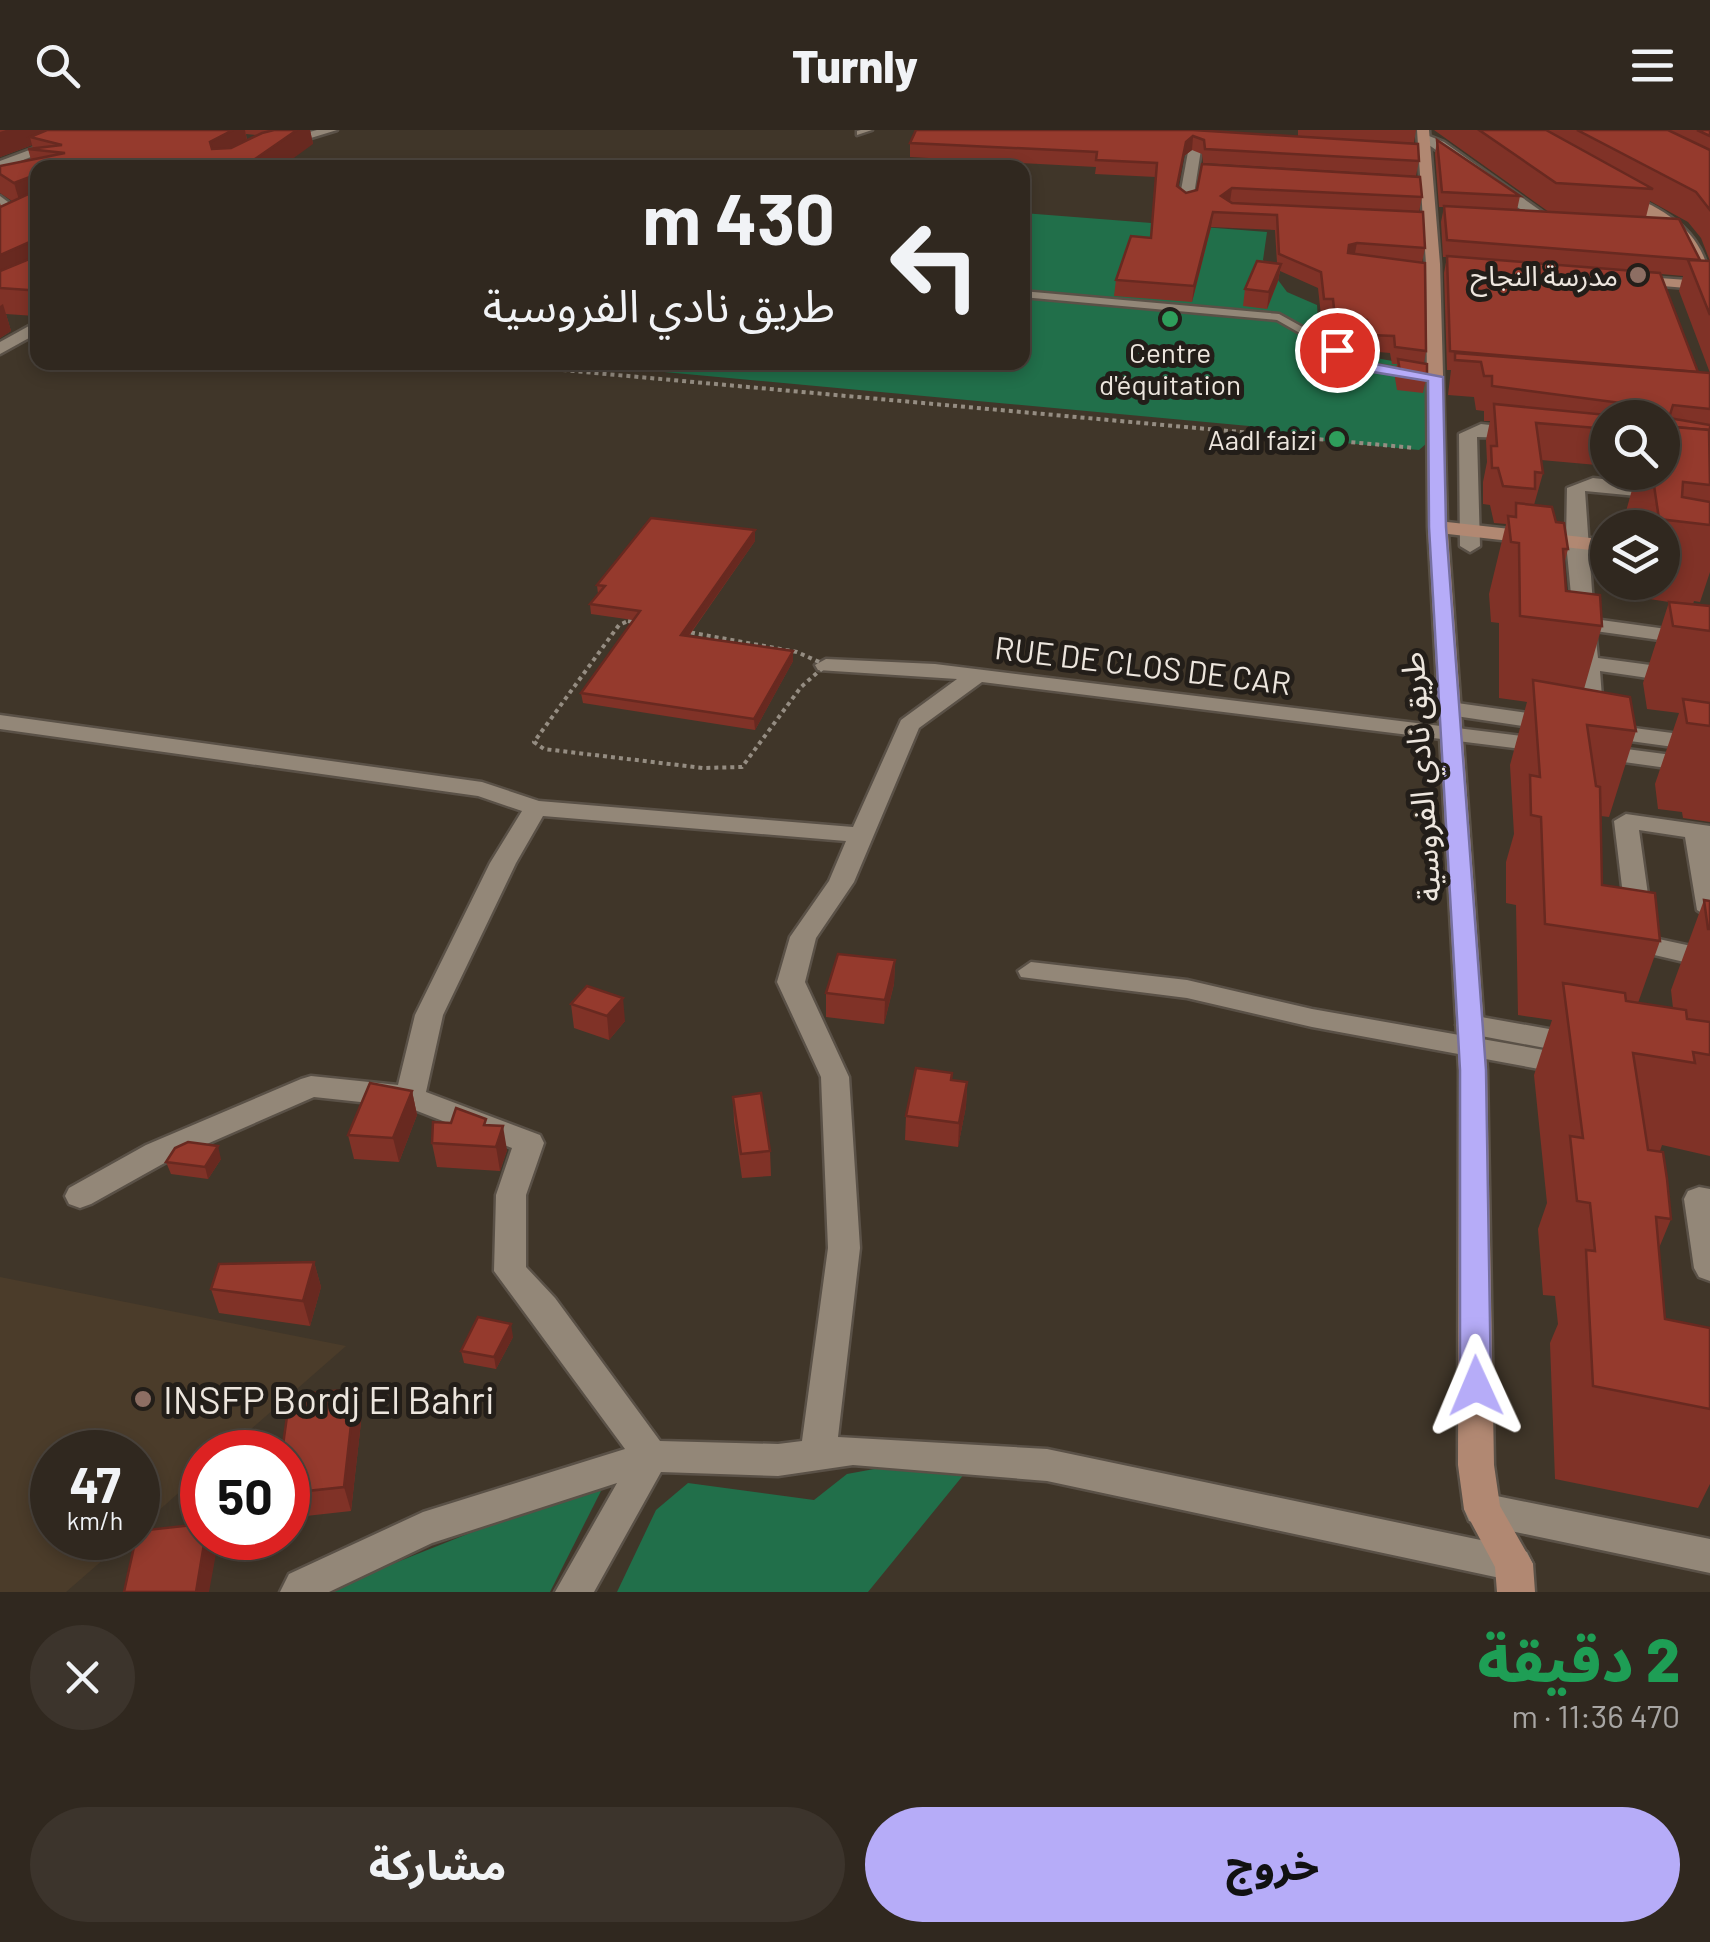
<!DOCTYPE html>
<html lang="ar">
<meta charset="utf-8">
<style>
body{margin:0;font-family:Barlow,"Noto Sans Arabic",sans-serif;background:#3c342c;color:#f1f3f6;direction:rtl;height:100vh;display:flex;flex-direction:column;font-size:38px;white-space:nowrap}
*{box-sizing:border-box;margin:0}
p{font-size:32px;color:#a8a6a4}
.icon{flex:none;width:55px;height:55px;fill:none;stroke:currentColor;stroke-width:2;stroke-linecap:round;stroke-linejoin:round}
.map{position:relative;height:1462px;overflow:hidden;direction:ltr}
.sheet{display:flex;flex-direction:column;background:#30281f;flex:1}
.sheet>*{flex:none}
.hud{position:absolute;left:30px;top:30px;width:1000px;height:210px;border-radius:20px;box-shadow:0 5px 15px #0003,0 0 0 2px #4b443d;direction:rtl;background:#30281f;color:#f1f3f6;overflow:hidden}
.buttons{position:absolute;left:1590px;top:270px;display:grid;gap:20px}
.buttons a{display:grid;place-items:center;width:90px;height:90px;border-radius:50%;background:#30281f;box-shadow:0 5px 15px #0003,0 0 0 2px #4b443d;font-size:50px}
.speed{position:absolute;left:30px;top:1300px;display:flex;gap:20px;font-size:50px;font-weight:700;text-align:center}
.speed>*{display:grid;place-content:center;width:130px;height:130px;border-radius:50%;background:#30281f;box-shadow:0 5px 15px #0003,0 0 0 2px #4b443d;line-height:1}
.speed small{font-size:25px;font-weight:400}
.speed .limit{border:15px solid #d22;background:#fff;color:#111}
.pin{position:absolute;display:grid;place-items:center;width:85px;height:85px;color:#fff;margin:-42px;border:5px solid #fff;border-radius:50%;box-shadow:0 2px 10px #0007}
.me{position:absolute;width:110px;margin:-55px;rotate:359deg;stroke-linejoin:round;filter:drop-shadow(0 0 8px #0008)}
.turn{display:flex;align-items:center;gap:35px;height:210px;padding:0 30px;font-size:45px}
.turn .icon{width:130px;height:130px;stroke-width:2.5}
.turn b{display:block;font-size:70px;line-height:85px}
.round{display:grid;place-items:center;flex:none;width:105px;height:105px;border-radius:52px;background:#3c342c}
.overview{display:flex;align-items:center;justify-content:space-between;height:170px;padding:0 30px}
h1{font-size:60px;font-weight:800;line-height:75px;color:#1e9e55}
.button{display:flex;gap:20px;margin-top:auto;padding:20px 30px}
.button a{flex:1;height:115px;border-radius:60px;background:#b6acf8;color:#111;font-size:40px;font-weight:800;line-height:115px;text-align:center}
.button a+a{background:#3c342c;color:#f1f3f6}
header{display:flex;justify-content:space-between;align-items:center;height:130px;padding:0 30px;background:#30281f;font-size:45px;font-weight:800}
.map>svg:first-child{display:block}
</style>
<header><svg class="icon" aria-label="menu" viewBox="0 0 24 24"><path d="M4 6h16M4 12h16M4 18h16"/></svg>Turnly<svg class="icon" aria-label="search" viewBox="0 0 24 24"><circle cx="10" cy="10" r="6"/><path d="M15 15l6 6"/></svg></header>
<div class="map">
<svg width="1710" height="1462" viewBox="0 0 1710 1462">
<rect width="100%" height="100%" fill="#403629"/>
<!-- built -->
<path fill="#4b3c2a" d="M0 1147 346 1216 225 1322H202V1342L138 1399V1322H52V1408H128L66 1462H0Z"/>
<!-- green -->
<g fill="#216f4a">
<path d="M1023 83 1267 102 1263 130 1287 162 1317 175 1319 204 1364 226 1427 237V313L1419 320 1248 304 1249 296 567 233 1022 232Z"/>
<path d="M885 1337 965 1343 868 1462H617L656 1380 688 1353 814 1370 847 1344Z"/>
<path d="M598 1352 602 1359 550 1462H333L347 1452Z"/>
</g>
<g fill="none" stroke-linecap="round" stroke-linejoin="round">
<defs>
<g id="service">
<path d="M861 0H872L857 5V1Z"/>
<path d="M1022 161 1279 184 1369 234 1414 241 1419 244 1414 247 1363 239 1277 190 1022 167Z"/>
</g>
<g id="minor">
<path d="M83 0H100L0 39V31Z"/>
<path d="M1192 0H1204L1193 71 1186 75 1179 71Z"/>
<path d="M1419 2 1444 12 1555 91 1543 94 1527 84 1419 8Z"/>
<path d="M0 66 24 84V90H14L0 77Z"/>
<path d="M38 191V203L0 224V212Z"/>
<path d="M1481 294 1518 298 1527 303 1518 308 1477 307 1480 416 1470 422 1460 416 1459 304Z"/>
<path d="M1593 348 1710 361V373L1585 361 1594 489 1710 505V517L1595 501 1598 528 1710 543V557L1600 541 1604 594 1710 608V622L1601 607 1593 605 1592 597 1583 591 1566 412 1567 358Z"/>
<path d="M826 529 935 534 1555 610 1558 615 1555 620 1547 622 982 552 919 598 854 752 816 808 805 852 849 947 860 1118 838 1307 1047 1319 1514 1417 1527 1422 1533 1434 1527 1446 1514 1451 1047 1351 853 1335 778 1346 661 1342 594 1462H555L617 1353 432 1413 329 1462H280L289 1444 423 1382 625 1319 494 1141 496 1065 512 1018 407 977 314 967 168 1031 91 1074 80 1078 69 1074 65 1066 69 1058 146 1015 301 949 311 946 398 955 415 885 490 733 522 681 478 666 0 599V585L482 652 539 671 853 697 901 590 957 549 818 540 815 535ZM543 686 846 711 829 751 790 807 777 852 821 947 828 1118 802 1311 778 1314 660 1311 555 1168 526 1137V1065L544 1013 540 1005 426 962 443 885 516 733Z"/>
<path d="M1450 572 1556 587 1567 594 1556 601 1442 584 1439 579 1442 574Z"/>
<path d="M1596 615 1710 630V644L1588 627 1584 622 1588 617Z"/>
<path d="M1626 684 1710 696V788L1697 780 1685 707 1639 700 1654 808 1710 820V838L1633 820 1629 814 1614 691Z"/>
<path d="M1031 832 1187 850 1312 879 1572 925 1582 928 1586 935 1582 942 1572 945 1312 897 1187 868 1021 847 1018 841Z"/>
<path d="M1470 885 1577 904 1587 907 1591 914 1587 921 1577 924 1460 902 1456 895 1460 888Z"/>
<path d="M1699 1057 1710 1059V1151L1699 1147 1694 1138 1684 1069 1688 1061Z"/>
<path d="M1482 1363 1710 1409V1443L1482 1395 1469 1391 1464 1379 1469 1367Z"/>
</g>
<path id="tertiary" d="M317 0H337L265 22 234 38H217L257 16Z"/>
<g id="secondary">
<path d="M1417 0H1429L1440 134 1447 392 1608 410V422L1448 404 1487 940 1494 1335 1500 1376 1533 1434 1535 1462H1497L1495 1437 1464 1379 1458 1335 1459 940 1428 397 1426 134Z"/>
<path d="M1619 61C1667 79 1710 105 1710 160L1627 153V147L1632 146 1701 151 1682 107 1614 68 1612 65Z"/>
</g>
</defs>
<!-- service casing -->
<use href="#service" stroke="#5a5147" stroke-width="5"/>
<!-- minor casing -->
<use href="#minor" stroke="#5a5147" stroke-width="5"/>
<!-- tertiary casing -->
<use href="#tertiary" stroke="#5a5147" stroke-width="5"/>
<!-- secondary casing -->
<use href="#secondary" stroke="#5a5147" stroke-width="5"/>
<!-- path -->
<g stroke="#958d82" stroke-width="4" stroke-dasharray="4 4" stroke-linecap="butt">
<path d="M475 232 1415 318"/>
<path d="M628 491 797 522 826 535 801 557 742 637 703 638 544 619 534 612 619 495Z"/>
</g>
<!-- service -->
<use href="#service" fill="#938778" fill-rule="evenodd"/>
<!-- minor -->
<use href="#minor" fill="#938778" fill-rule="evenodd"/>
<!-- tertiary -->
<use href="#tertiary" fill="#938778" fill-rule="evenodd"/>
<!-- secondary -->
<use href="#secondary" fill="#b18872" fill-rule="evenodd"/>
</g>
<!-- wall -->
<g fill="#803227" fill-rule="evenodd">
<path d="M0 0H310L313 14 38 38 35 186 6 184 11 201 0 208V73L1 76 12 71 0 63V36L31 30 28 19H33L32 15 0 27ZM246 4 257 5 247 10Z"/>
<path d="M916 0H1199L1198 1 1419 31 1416 46 1203 33 1202 24 1192 20 1184 26 1178 57 1186 63 1197 60 1202 34 1422 67 1419 82 1425 118 1422 133 1426 221 1424 233 1427 244 1423 263 1397 260 1395 248 1397 234H1392L1390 223 1367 221 1364 206 1333 204 1330 186 1321 185 1318 158 1280 141 1278 151 1267 179 1243 176 1245 159 1277 133 1275 100 1211 97 1192 172 1114 166 1116 150 1151 108 1156 47 1095 44 1096 37 910 27V13Z"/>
<path d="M1298 0H1416L1414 13 1298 6Z"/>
<path d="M1434 0H1710V442L1700 472 1694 471 1693 474 1710 476V692L1683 688 1682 682 1658 679 1655 654 1679 583 1647 579 1643 553 1669 472 1636 467 1634 452H1662V398H1626L1625 385 1635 349 1627 348 1626 342H1662V288H1608V336L1541 330 1543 343 1534 375 1556 392 1568 419 1564 435 1566 461 1602 496 1584 559 1636 601 1609 687 1601 686 1602 755 1660 811 1638 873 1673 878 1671 860 1704 770 1710 771V1026L1662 1015 1660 1021 1671 1089 1659 1118 1665 1189 1710 1198V1354L1698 1378 1555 1349 1550 1213 1558 1194 1555 1166 1543 1165 1538 1099 1547 1073 1534 945 1552 890 1518 885 1516 775 1506 773V732L1514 704 1510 635 1527 572 1499 568V493L1491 492 1489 464 1506 394 1494 393 1490 375 1483 374V352L1487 332 1486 310 1490 291H1484V281L1476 280 1474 267 1448 265 1451 240H1447L1444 143 1447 127H1443L1441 92 1444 77H1439L1435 24 1437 10 1520 66 1517 80 1549 82ZM1650 71 1688 92 1701 108 1710 131 1700 130 1646 87ZM1661 144 1683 146 1679 161 1710 243 1698 242Z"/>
<path d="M755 411 689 506 793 531 755 600 583 573 581 563 633 490 591 484 590 474 598 464 597 455Z"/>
<path d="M895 830 894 854 884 894 826 887V863Z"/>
<path d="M571 874 625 891 609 910 574 898Z"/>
<path d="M967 952 966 976 958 1017 905 1010 906 986Z"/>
<path d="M412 961 417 985 399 1032 354 1029 348 1005Z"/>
<path d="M733 967 770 1021 771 1046 742 1048 734 991Z"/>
<path d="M487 995 507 1020 500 1041 437 1037 432 1013Z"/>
<path d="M221 1029 208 1049 171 1044 166 1032Z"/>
<path d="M314 1132 321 1157 310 1196 219 1183 211 1159Z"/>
<path d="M513 1207 496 1239 464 1233 461 1221Z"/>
<path d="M355 1259 362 1283 351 1381 288 1388V1322Z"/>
</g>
<!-- shaded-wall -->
<g fill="#682920">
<path d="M6 0H72L30 7 32 15 0 27V2Z"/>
<path d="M233 0H245L248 17 215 35 210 12Z"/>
<path d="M274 0H310L313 14 280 38H242Z"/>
<path d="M1191 0H1199L1193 7 1192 20 1184 26 1175 70 1186 12Z"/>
<path d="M30 47 37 70 21 77 14 53Z"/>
<path d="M1232 58 1230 72 1221 66Z"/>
<path d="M1213 82 1211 97 1192 172 1194 156Z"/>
<path d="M32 111 38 132 0 154V125Z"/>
<path d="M1357 113 1354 128 1346 131 1349 115Z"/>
<path d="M1281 134 1278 151 1267 179 1269 162Z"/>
<path d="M38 146V184L35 186 28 160 33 149Z"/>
<path d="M3 174 11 201 0 208V176Z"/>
<path d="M755 400V411L682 515 681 505Z"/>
<path d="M793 521V531L755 600 754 589Z"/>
<path d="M895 830 894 854 884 894 885 870Z"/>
<path d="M623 868 625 891 609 910 607 886Z"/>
<path d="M967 952 966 976 958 1017 959 993Z"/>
<path d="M412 961 417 985 399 1032 393 1008Z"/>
<path d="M503 996 507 1020 500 1041 496 1017Z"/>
<path d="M218 1016 221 1029 208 1049 205 1037Z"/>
<path d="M314 1132 321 1157 310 1196 303 1171Z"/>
<path d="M511 1194 513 1207 496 1239 494 1227Z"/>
<path d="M355 1259 362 1283 351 1381 344 1357Z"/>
<path d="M205 1408H213L217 1418 209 1462H196Z"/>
</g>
<!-- building -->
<g fill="#953a2d" stroke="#682920" stroke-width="2.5">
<path d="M47 0H233L210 12 212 19 231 18 262 3 274 0H297L242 38H38V146L33 149H38V154L28 160 0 158V141L32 128V111L0 125V77L33 62 35 50 30 47 14 53 0 44V36L65 23 28 19 62 15 30 7Z"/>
<path d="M916 0H1193L1418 14 1419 31 1205 19 1204 10 1193 6 1186 12 1177 56 1186 63 1197 60 1202 34 1420 47 1422 67 1232 58 1221 66 1232 73 1423 82 1425 118 1357 113 1349 115 1348 123 1425 133 1426 221 1395 217 1394 206 1370 205 1367 190 1335 188 1333 169H1324L1321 142 1279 124 1277 85 1213 82 1194 156 1116 150 1131 106 1151 108 1157 33 1096 30 1097 22 910 13Z"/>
<path d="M1479 0H1546L1653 59 1556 53Z"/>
<path d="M1577 0H1668L1710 20V80L1696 62Z"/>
<path d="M1697 0H1710V6Z"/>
<path d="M1437 10 1520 66 1442 62Z"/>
<path d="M1444 76 1679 89 1700 130 1447 110Z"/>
<path d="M1447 126 1660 143 1698 242 1450 221Z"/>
<path d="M1688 130 1710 131V185Z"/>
<path d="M1257 131 1281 134 1269 162 1245 159Z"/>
<path d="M1455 223 1710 243V279L1673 275 1669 288 1710 295V305L1709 300 1662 296V288H1608V299L1536 293 1543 343 1535 342V359L1503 356 1498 338H1492L1491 316H1497L1494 274 1617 286 1621 273 1492 256V246H1484L1481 232 1455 230Z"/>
<path d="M1398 229 1427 234V244L1400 242Z"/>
<path d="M1662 296 1709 300 1710 355 1683 352 1682 367 1710 372V395L1659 389 1652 342H1662Z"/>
<path d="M1516 373 1552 377 1556 392 1564 393 1568 419H1563L1566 461 1600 465 1602 496 1520 486 1519 413 1511 412 1508 386 1516 387Z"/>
<path d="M651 388 755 400 681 505 793 521 754 589 581 563 640 481 590 474 605 456 597 455Z"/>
<path d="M1669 472 1710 476V501L1673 496Z"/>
<path d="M1533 550 1630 567 1636 601 1587 595 1596 656 1600 657 1602 755 1655 763 1660 811 1545 794 1541 687 1531 685 1530 645 1540 647Z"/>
<path d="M1683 569 1710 573V596L1687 593Z"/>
<path d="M1704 770 1710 771V799H1708Z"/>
<path d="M838 824 895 830 885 870 826 863Z"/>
<path d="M1563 853 1625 863 1626 871 1686 880 1687 889 1710 892V925L1693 922 1695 933 1633 923 1648 1020 1663 1022 1667 1049 1671 1089 1656 1087 1665 1189 1710 1198V1279L1593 1256 1586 1120 1595 1121 1590 1073 1577 1071 1570 1006 1583 1008Z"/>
<path d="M587 856 623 868 607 886 571 874Z"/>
<path d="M916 938 952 943 951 950 967 952 959 993 906 986Z"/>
<path d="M370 953 412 961 393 1008 348 1005Z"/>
<path d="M761 963 770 1021 741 1024 733 967Z"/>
<path d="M456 978 486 989 484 995 503 996 496 1017 432 1013 433 992 451 993Z"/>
<path d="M188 1012 218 1016 205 1037 166 1032 175 1018Z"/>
<path d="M314 1132 303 1171 211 1159 219 1134Z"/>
<path d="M478 1187 511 1194 494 1227 461 1221Z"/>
<path d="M355 1259 344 1357 288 1363V1322H282L290 1265Z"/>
<path d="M202 1394V1408H205L196 1462H124L136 1408H138V1401Z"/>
</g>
<!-- route -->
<path fill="#b6acf8" stroke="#7670a1" stroke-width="2.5" d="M1337 216 1370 233 1443 247 1446 397 1486 940 1491 1256 1487 1266 1476 1269 1465 1266 1460 1256V940L1429 397 1428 251 1361 240 1332 223V217Z"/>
<!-- markers -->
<g fill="#8d6e63" stroke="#231e19" stroke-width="4">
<circle cx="1638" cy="145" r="10"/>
<circle cx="143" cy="1269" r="10"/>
</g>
<g fill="#2e9e5b" stroke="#231e19" stroke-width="4">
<circle cx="1170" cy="189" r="10"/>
<circle cx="1337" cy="309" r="10"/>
</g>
<g text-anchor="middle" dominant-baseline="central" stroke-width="10" stroke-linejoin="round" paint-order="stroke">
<!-- far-poi labels -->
<g font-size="28" fill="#ede6de" stroke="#231e19" text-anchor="end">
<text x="1618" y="145">مدرسة النجاح</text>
<text x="1170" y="222" text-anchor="middle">Centre<tspan x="1170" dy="32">d'équitation</tspan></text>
<text x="1317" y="309">Aadl faizi</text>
</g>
<!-- street labels -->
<g font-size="32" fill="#ede6de" stroke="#231e19">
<text transform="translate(1143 534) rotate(7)">RUE DE CLOS DE CAR</text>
<text transform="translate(1419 647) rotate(-94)">طريق نادي الفروسية</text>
</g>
<!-- near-poi labels -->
<g font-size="38" fill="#ede6de" stroke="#231e19" text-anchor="start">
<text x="163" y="1269">INSFP Bordj El Bahri</text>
</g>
</g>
</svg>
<div class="buttons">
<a><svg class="icon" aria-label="search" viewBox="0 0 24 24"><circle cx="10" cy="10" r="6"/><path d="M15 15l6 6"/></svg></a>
<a><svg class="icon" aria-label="layers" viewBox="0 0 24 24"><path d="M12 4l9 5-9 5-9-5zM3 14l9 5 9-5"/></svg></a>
</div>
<div class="speed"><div>47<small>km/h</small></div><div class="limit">50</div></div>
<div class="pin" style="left:1337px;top:220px;background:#d93025"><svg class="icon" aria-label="arrive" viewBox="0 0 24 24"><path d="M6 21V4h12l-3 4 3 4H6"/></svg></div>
<svg class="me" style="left:1476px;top:1256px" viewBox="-20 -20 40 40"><path d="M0-17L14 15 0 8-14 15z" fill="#b6acf8" stroke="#fff" stroke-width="4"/></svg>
<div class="hud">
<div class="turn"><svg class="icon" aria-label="left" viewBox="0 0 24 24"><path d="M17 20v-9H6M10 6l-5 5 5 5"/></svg><div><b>430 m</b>طريق نادي الفروسية</div></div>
</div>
</div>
<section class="sheet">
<div class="overview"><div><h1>2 دقيقة</h1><p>470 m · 11:36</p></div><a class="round"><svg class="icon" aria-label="close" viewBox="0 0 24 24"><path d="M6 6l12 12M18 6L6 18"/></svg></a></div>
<div class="button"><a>خروج</a><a>مشاركة</a></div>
</section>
